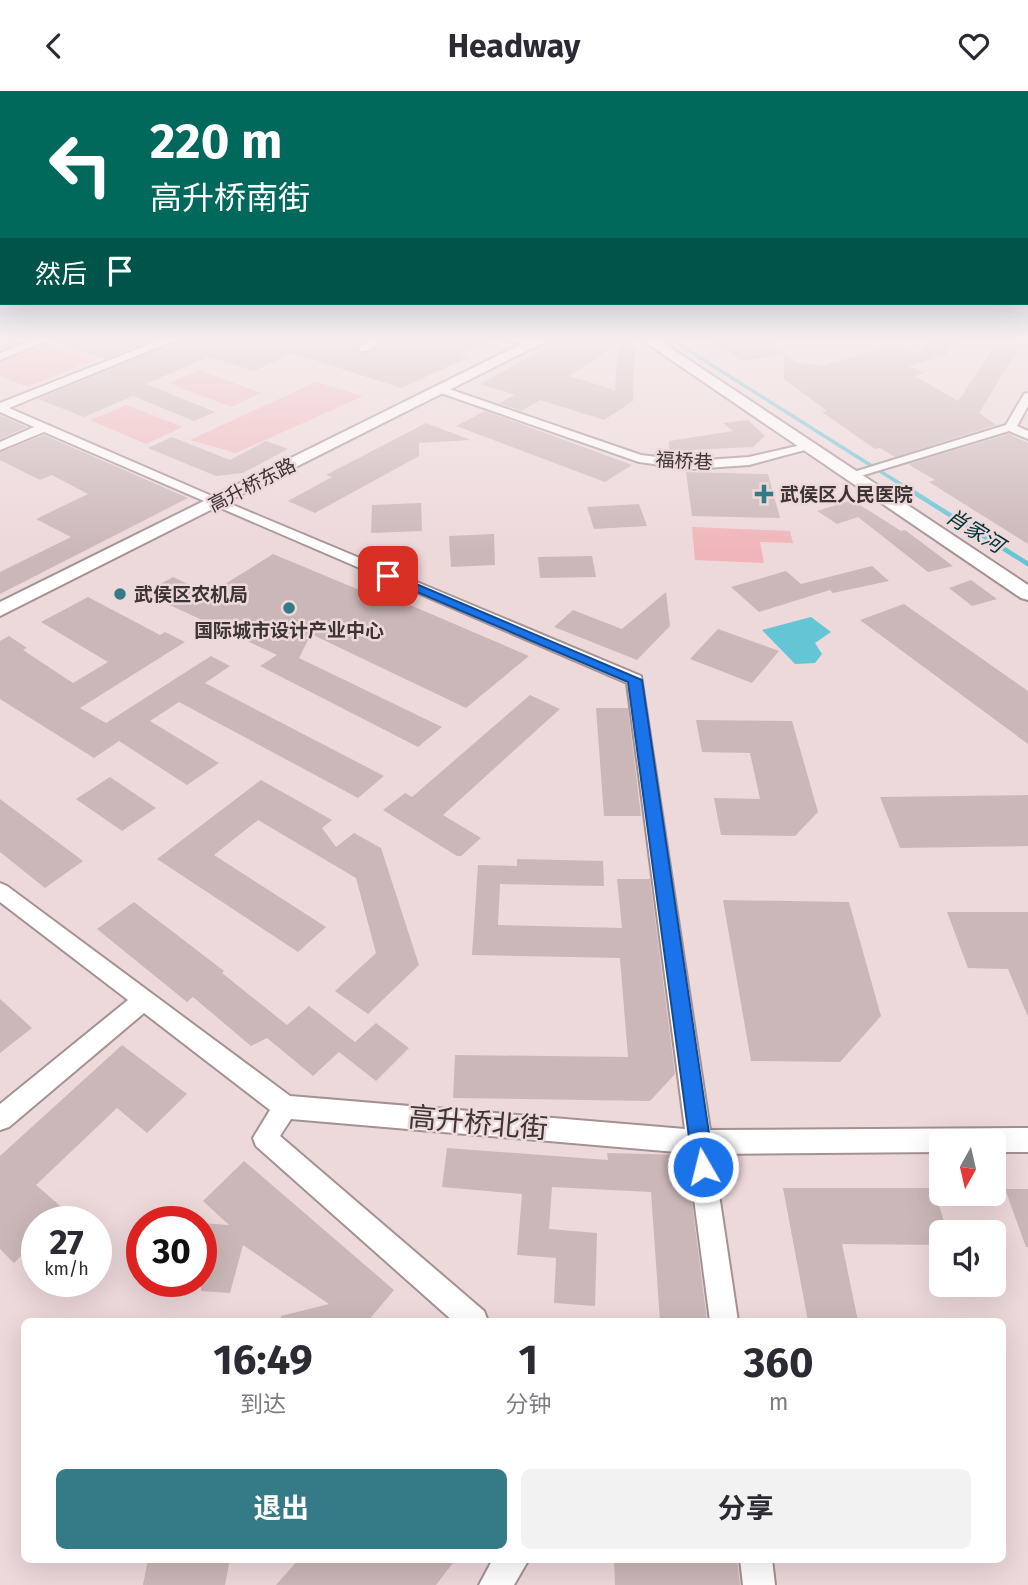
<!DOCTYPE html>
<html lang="zh">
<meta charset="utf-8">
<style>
body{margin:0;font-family:"Fira Sans","Noto Sans SC",sans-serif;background:#f2f2f3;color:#2b2b33;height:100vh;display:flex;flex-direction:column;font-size:26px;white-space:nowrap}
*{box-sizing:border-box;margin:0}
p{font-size:23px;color:#7c7c81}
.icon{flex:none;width:38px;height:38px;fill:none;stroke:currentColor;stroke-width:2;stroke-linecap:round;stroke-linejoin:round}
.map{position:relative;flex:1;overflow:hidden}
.drawer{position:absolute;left:21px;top:1227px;width:985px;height:245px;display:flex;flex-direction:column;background:#fff;border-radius:10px;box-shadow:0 7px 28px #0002}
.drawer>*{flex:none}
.top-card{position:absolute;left:0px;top:0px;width:1029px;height:214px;box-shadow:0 7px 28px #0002;background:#00695c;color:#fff;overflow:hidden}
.needle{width:46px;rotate:188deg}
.buttons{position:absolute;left:929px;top:1038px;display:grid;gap:14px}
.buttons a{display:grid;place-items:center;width:77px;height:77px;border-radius:10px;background:#fff;box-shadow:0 7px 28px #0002;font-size:35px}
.speed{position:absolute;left:21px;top:1115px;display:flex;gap:14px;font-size:35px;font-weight:700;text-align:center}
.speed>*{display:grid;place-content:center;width:91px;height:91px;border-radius:50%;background:#fff;box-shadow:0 7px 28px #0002;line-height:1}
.speed small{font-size:18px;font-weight:400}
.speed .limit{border:10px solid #d22;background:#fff;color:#111}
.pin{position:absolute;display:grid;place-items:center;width:60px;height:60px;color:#fff;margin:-30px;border-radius:14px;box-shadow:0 4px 10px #0006}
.me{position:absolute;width:77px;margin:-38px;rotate:352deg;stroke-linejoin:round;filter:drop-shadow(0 0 5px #0008)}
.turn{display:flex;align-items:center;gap:24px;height:147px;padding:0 35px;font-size:32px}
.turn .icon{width:91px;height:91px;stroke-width:2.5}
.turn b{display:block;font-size:49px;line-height:60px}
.then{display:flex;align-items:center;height:66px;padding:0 35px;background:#0003;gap:14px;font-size:26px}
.eta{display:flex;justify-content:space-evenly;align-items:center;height:119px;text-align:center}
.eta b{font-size:42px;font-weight:700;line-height:49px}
.button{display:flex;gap:14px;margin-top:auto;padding:14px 35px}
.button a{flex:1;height:80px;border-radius:10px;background:#357b87;color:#fff;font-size:28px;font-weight:700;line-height:80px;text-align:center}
.button a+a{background:#f2f2f3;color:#2b2b33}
header{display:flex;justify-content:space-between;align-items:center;height:91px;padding:0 35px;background:#fff;font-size:32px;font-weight:700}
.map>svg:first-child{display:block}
</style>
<header><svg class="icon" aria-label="back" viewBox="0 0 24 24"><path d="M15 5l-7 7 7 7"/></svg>Headway<svg class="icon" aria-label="heart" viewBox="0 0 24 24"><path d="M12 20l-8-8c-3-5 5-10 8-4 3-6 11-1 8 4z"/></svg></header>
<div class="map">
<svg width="1028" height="1494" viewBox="0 0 1028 1494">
<rect width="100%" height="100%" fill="#edd8da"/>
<!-- green -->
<g fill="#f0b5ba">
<path d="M44 252 94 269 28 296 0 285V269Z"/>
<path d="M199 279 261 302 231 316 169 292Z"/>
<path d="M316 291 363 305 236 362 190 349Z"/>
<path d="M127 314 183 336 146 353 90 329Z"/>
<path d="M692 436 790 440 793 452 760 451 764 472 695 469Z"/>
</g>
<!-- water -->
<path fill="#64c5d5" d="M811 526 831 541 815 552 822 563 815 572 795 573 762 539Z"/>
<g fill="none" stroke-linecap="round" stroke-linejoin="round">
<!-- stream-far1 -->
<path stroke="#64c5d5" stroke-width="3.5" d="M672 249 910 399"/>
<!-- stream -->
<path stroke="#64c5d5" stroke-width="4.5" d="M907 397 1028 473"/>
</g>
<!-- building -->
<g fill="#cbb7b8" fill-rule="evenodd">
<path d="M57 249H152L104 268 57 252Z"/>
<path d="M177 249H365L356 256 359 263 368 262 387 249H487L460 263 469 266 401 297 292 262 254 280 208 266 146 293 215 321 194 330 133 305 84 326 38 308Z"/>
<path d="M560 249H627L635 256 633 310 604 329 540 309 521 320 499 312 515 304 480 293ZM618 253 615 299 569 285Z"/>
<path d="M713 249H765L784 263 741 270Z"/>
<path d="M930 249H957L946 264 908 275 924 282 915 285 958 310 996 254 1018 258 979 322 996 334 895 366 880 357 875 358 822 321 827 320 784 288V263L797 272 826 274 896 253 919 263Z"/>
<path d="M485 320 507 328 632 374 605 391 456 335Z"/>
<path d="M0 324 27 336 0 348Z"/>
<path d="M748 329 765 345 753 356 669 360V350L733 340 723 332Z"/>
<path d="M426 332 471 349 419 352V365L315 422 288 410 332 386 326 384Z"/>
<path d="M1009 343 1028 352V453L929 391 935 389 908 373Z"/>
<path d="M44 344 188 407 0 503V481L71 446 36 428 88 403 52 384 40 389 0 369V361Z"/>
<path d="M172 346 230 369 266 350 288 358 243 382 216 385 148 357Z"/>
<path d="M686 381 768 383 780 427 692 425Z"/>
<path d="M852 409 901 440 905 439 953 475 928 481 858 426 837 433 817 420Z"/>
<path d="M421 412 422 440 371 442 372 414Z"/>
<path d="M639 413 647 435 594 438 587 416Z"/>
<path d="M494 443 495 474 451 476 449 445Z"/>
<path d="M273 463 369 503 375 499 529 565 466 617 311 543 299 567 442 636 418 656 260 575 277 564 144 502 173 486 209 503Z"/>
<path d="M592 465 596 486 540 487 538 466Z"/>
<path d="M872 475 889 490 833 502 830 499 759 521 731 496 786 480 801 493Z"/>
<path d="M971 489 997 508 972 515 949 497Z"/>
<path d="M666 501 670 535 637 569 554 536 573 519 622 538Z"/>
<path d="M88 506 160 544 165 541 185 551 80 617 106 632 211 565 230 575 205 592 384 685 358 707 179 611 150 630 219 672 187 694 119 650 94 667 0 608V550L9 545 27 557 23 559 73 592 108 571 41 531Z"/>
<path d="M904 513 1028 600V653L860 529Z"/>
<path d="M718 538 779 560 752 592 690 568Z"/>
<path d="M530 604 560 618 443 724 481 747 461 765H457L383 719 405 702 412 706Z"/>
<path d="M596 617H628L641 725H604Z"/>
<path d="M696 629 792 630 818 721 795 745 721 744 714 707 760 708 750 662 702 661Z"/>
<path d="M110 686 156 717 122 740 76 708Z"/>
<path d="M261 689 332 729 322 737 336 756 354 742 381 757 419 874 368 923 335 900 376 862 356 787 258 729 214 764 326 836 298 861 157 768Z"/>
<path d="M1028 704V755L900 757 880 706Z"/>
<path d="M0 708 83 770 45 797 0 761Z"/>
<path d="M517 768 603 770 604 795 500 793 498 834 622 837 617 788H650L675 983 650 1010 453 1007 455 964 628 966 620 867 472 864 478 774 517 775Z"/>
<path d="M723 809 849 811 881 925 840 971 751 970Z"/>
<path d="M134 811 224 880 222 882 287 934 309 915 355 951 376 932 409 957 376 990 339 961 313 985 267 947 251 955 193 906 187 911 97 838Z"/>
<path d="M947 821H1028V926L1008 878 968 877Z"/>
<path d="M0 908 32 937 0 962Z"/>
<path d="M122 954 187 1003 147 1042 117 1017 36 1094 66 1120 56 1130H37V1149L14 1172 0 1158V1065Z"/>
<path d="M447 1057 608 1069 607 1062 686 1064 707 1230H660L651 1101 552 1096 549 1138 597 1142 595 1215 554 1212 556 1167 517 1164 522 1103 442 1096Z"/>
<path d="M244 1070 394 1199 368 1230H281V1225L329 1213 243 1154 230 1202 201 1200V1132L229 1134 203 1110Z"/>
<path d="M783 1097H934L947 1141H942V1154L842 1153 858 1230H808Z"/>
<path d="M1005 1098H1028V1156H1026Z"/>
<path d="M148 1468H230L225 1494H143Z"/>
<path d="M299 1468H456L436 1494H276Z"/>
<path d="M614 1468H737L740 1494H615Z"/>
</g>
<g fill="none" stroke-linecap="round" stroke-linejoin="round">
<defs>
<g id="street">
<path d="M33 249H49L0 269V262Z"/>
<path d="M160 249H175L9 317 221 409 641 585 710 1039 1028 1037V1061H994V1050H942V1061L713 1063 738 1230H710L688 1062 291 1028 280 1045 484 1220 488 1230H453L256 1055 253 1047 270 1019 144 922 9 1036 0 1039V1013L128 909 0 811V792L7 795 290 1005 685 1038 627 592 44 341 0 359V351L34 336 0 321V312Z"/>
<path d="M371 249H384L367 260H359V256Z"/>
<path d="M507 249H525L537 255 532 258Z"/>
<path d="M438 297H446L641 364 691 370 749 366 810 352 816 356 749 374 691 378 639 371 438 301Z"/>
<path d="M1028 302V315L1017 335 1028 340V348L1009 340 854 387 850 388 844 384 1006 334 1024 303Z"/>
<path d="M493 1468H529L514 1494H479Z"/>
<path d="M740 1468H772L775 1494H743Z"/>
</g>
<g id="secondary">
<path d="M529 249H548L0 525V511Z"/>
<path d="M642 249H659L1028 494V509L1021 507Z"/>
</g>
</defs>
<!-- street casing -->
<use href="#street" stroke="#a49192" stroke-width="4"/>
<!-- secondary casing -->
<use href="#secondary" stroke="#a49192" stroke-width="4"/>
<!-- street -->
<use href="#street" fill="#fff" fill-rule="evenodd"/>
<!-- secondary -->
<use href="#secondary" fill="#fff" fill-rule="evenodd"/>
</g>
<!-- sky -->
<linearGradient id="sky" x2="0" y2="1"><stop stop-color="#73bbe0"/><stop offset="0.54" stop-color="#f7edee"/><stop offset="1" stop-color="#f7edee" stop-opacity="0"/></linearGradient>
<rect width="1028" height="459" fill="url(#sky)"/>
<!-- route -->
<path fill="#1a73e8" stroke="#114b97" stroke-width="2" d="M388 481 642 589 714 1076 711 1083 703 1086 696 1083 693 1076 628 591 384 487 382 485Z"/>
<!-- markers -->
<g fill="#357b87" stroke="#edd8da" stroke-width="2.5">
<path d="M760.5 392.5h7v7h7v7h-7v7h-7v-7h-7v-7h7z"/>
<circle cx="120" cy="503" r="7"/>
<circle cx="289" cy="517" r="7"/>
</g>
<g text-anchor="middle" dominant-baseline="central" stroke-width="5" stroke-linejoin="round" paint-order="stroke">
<!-- far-street labels -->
<g font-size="19" fill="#3b3334" stroke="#edd8da">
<text transform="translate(684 370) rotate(3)">福桥巷</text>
<text transform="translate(252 394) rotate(-27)">高升桥东路</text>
</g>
<!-- far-poi labels -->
<g font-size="19" font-weight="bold" fill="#3b3334" stroke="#edd8da" text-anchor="start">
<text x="780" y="403">武侯区人民医院</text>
<text x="134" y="503">武侯区农机局</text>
<text x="289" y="539" text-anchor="middle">国际城市设计产业中心</text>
</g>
<!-- far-water labels -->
<g font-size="21" font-style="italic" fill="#003138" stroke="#edd8da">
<text transform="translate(975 440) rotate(32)">肖家河</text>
</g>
<!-- near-street labels -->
<g font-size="28" fill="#3b3334" stroke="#edd8da">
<text transform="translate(478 1032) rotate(5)">高升桥北街</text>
</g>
</g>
</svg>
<div class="buttons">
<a><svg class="needle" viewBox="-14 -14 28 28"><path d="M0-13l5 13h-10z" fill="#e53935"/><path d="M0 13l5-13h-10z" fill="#7c7c81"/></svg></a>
<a><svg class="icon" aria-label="sound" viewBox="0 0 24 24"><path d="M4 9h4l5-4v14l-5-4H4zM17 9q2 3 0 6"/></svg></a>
</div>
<div class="speed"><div>27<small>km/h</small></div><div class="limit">30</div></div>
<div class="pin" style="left:388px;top:485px;background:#d93025"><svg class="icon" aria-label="arrive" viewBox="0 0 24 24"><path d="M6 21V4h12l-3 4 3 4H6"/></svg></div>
<svg class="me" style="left:703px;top:1076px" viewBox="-20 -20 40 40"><circle r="17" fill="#1a73e8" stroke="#fff" stroke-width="3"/><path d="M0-11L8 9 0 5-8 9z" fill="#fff"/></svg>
<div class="top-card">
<div class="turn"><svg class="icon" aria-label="left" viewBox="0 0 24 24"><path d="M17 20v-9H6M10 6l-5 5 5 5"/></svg><div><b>220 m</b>高升桥南街</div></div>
<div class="then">然后<svg class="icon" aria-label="arrive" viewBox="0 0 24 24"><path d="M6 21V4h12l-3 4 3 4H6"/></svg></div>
</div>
<section class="drawer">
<div class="eta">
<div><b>16:49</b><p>到达</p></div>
<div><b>1</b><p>分钟</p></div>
<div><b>360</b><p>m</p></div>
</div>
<div class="button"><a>退出</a><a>分享</a></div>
</section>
</div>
